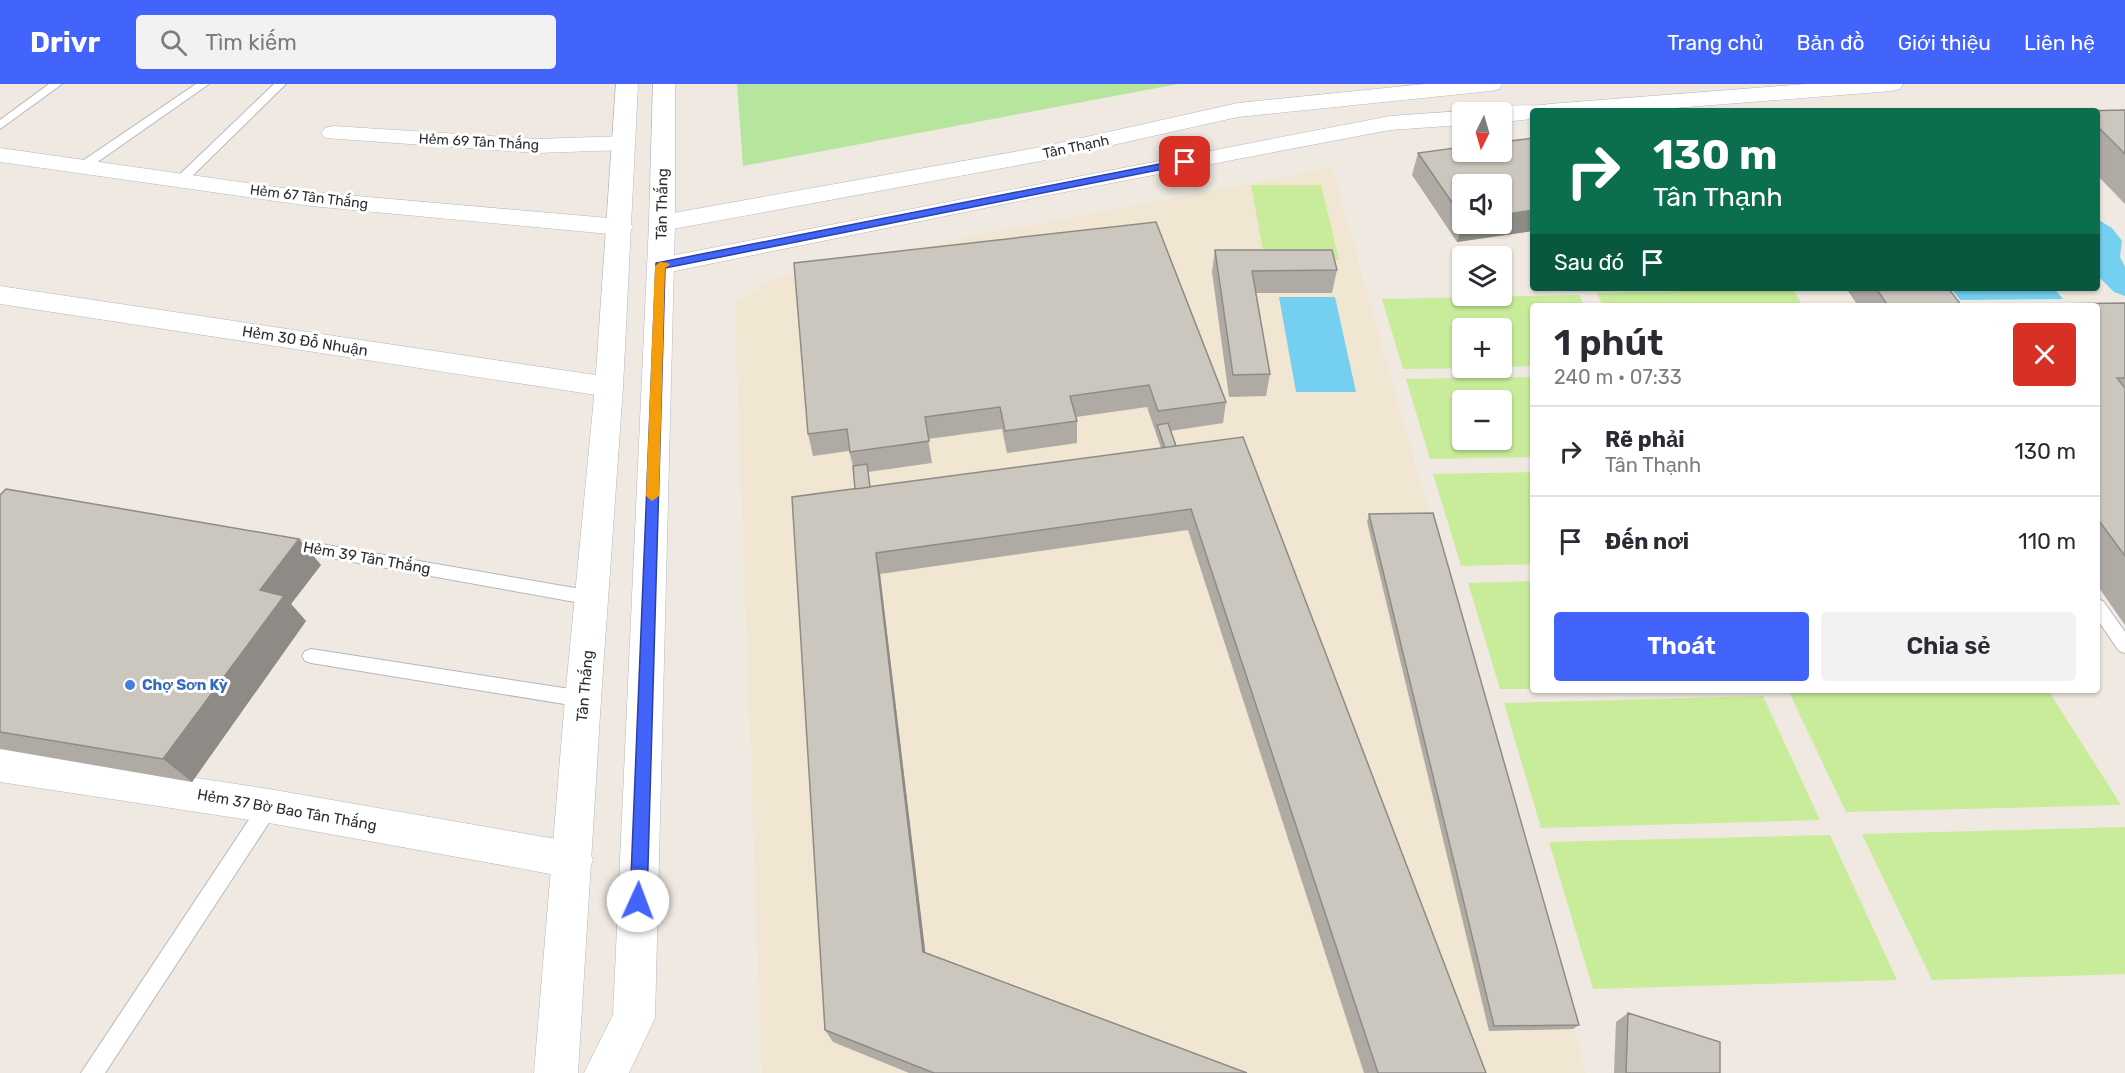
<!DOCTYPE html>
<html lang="vi">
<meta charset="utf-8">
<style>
body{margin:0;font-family:Rubik,sans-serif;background:#f2f2f3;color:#2b2b33;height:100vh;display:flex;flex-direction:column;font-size:22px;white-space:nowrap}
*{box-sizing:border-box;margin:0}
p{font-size:20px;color:#7c7c81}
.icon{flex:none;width:33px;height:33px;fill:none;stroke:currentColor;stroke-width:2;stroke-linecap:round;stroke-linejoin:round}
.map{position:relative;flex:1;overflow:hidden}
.sheet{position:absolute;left:1530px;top:219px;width:570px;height:390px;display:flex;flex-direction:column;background:#fff;border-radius:6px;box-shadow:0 2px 4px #0004}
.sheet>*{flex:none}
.hud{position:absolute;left:1530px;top:24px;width:570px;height:183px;border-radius:6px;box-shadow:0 2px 4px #0004;background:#0b6e4f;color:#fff;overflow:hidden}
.needle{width:39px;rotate:185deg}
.fabs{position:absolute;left:1452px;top:18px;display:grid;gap:12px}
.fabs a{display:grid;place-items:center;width:60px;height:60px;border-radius:6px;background:#fff;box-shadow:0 2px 4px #0004;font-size:30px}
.pin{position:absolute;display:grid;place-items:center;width:51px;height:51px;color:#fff;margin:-26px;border-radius:12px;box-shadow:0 3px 9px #0006}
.me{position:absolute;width:66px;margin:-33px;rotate:2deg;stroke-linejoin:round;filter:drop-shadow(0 0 4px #0008)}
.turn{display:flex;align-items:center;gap:21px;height:126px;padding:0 24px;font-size:27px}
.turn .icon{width:78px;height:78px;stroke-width:2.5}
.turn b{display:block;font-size:42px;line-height:51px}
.then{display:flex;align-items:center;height:57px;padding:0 24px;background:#0003;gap:12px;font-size:22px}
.round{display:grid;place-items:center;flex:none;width:63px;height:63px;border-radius:6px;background:#f2f2f3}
.summary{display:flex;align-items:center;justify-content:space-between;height:102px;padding:0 24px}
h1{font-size:36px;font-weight:600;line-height:45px}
.cta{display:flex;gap:12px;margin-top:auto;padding:12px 24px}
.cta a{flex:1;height:69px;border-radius:6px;background:#4264fb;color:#fff;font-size:24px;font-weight:600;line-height:69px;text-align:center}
.cta a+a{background:#f2f2f3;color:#2b2b33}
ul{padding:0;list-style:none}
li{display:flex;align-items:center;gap:18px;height:90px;padding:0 24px;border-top:2px solid #e1e1e2}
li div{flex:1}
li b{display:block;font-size:22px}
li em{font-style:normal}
header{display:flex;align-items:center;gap:36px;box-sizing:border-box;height:84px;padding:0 30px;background:#4264fb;color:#fff}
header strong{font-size:28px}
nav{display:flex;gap:33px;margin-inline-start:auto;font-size:21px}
.search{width:420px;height:54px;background:#f2f2f3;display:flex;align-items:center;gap:15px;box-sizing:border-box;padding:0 21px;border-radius:6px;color:#7c7c81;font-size:22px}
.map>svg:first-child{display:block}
</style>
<header>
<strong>Drivr</strong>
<div class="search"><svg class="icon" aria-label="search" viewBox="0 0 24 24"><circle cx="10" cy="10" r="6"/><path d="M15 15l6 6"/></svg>Tìm kiếm</div>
<nav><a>Trang chủ</a><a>Bản đồ</a><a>Giới thiệu</a><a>Liên hệ</a></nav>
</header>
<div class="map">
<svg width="2125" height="989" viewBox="0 0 2125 989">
<rect width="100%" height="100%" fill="#efe9e1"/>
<!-- education -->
<path fill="#f0e6d1" d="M1332 84 1586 989H762L735 219 772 196 828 180Z"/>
<!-- green -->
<path fill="#b6e59e" d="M737 0H1178L743 82Z"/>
<!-- pitch -->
<g fill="#c9ec9a" fill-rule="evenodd">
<path d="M1251 101H1321L1339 176 1265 177Z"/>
<path d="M1793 205 1803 222H1603L1597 209Z"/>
<path d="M1579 211 1584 222H1533V282L1502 283V244H1462V284H1480L1403 285 1382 215Z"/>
<path d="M1533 293V373L1430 375 1406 295ZM1502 316V356H1462V316Z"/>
<path d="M1533 388V480L1461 482 1433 390Z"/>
<path d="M1533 497V605H1500L1468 499Z"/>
<path d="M1788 606H2048L2121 721 1846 728Z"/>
<path d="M1763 612 1820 736 1541 744 1504 619Z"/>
<path d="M2125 743V890L1932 896 1862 750Z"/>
<path d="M1830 751 1897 896 1593 905 1549 758Z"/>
</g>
<!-- water -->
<g fill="#75cff0">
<path d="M2097 135 2112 144 2122 157 2120 173 2125 183V212L2114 208 2097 191Z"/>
<path d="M1951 204H2054L2063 215 1960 216Z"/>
<path d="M1279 213H1335L1356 308H1296Z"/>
</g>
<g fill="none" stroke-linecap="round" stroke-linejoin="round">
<defs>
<g id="lane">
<path d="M49 0H62L0 45V36Z"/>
<path d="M196 0H209L86 86H78V80Z"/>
<path d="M274 0H286L184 100H176V94Z"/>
<path d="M286 454 592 507 598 509 600 514 598 519 592 521 286 466 280 464 278 460 280 456Z"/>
<path d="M2097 515 2103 517 2125 548V569L2119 567 2097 535Z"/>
<path d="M311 565 583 607 589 610 592 615 589 620 583 623 311 579 305 577 302 572 305 567Z"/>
<path d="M269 713 276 716 278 722 276 728 105 989H81L262 716Z"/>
</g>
<g id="street">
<path d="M1425 0H1502L1499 5 1491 7 1238 33 1041 77 662 147 653 145 649 139 653 133 662 131 1041 63 1238 19Z"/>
<path d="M1806 0H1903L1900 5 1892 7 1636 27H1533V35L1502 38V28H1492C1506 17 1533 24 1549 20Z"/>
<path d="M1462 27 1468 28H1462V41L1390 46 1049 111 660 190 651 188 647 182 651 176 660 174 1390 32Z"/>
<path d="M333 42 537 55 624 52 632 54 636 59 632 64 624 66 537 69 325 54 321 49 325 44Z"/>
<path d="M0 64 311 108 620 135 629 137 633 143 629 149 620 151 311 122 0 78Z"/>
<path d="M0 202 609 293 619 296 623 303 619 310 609 313 0 220Z"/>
<path d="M0 664 269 705 573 758 587 763 593 776 587 789 573 794 269 739 0 698Z"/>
</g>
<g id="secondary">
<path d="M616 0H638L623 303 601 615 578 989H534L565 615 595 303Z"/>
<path d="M653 0H675V139L655 934 629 989H584L613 931 649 139Z"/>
</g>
</defs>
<!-- lane casing -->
<use href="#lane" stroke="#b4b7c1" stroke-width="2"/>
<!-- street casing -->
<use href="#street" stroke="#b4b7c1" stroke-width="1"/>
<!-- secondary casing -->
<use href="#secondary" stroke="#b4b7c1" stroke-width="1"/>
<!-- lane -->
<use href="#lane" fill="#fff" fill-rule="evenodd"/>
<!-- street -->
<use href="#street" fill="#fff" fill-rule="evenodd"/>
<!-- secondary -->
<use href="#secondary" fill="#fff" fill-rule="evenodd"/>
</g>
<!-- wall -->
<g fill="#afaba4" fill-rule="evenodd">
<path d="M2125 26V120L2097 91V27H2081Z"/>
<path d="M1533 54V147L1457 158 1412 91 1418 69 1462 63V68H1502V58ZM1462 100H1502V140H1462Z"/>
<path d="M1215 166 1337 186 1332 209H1256L1270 290 1266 312 1229 313 1212 188Z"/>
<path d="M794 179 1226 318 1223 339 1170 347 1176 362 1486 989H1364L1188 446 880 490 925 868 1247 989H909L833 958 825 946 855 405 853 382 849 367 813 372 808 350ZM1147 323 1161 364 870 403 868 388 932 379 928 355 1002 345 1007 369 1077 359V337L1076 333Z"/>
<path d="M1846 204H1948L1962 222H1858Z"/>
<path d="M2125 219V541L2097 501V222H1969Z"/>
<path d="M0 411 299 455 321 481 291 520 306 537 192 698 0 665Z"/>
<path d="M1369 430 1579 941 1573 945 1489 947 1367 438Z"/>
<path d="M1628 929 1720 989H1614L1616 938Z"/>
</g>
<!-- shaded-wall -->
<g fill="#8e8b86">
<path d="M1533 126V147L1457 158 1463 140H1502V131Z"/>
<path d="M299 455 321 481 291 520 306 537 192 698 163 675 260 506Z"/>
<path d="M876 469 880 490 927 882 923 868Z"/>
</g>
<!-- building -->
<g fill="#cbc7bf" stroke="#8e8b86" stroke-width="1.5">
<path d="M2125 26V70L2097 42V27H2081Z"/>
<path d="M1533 54V126L1502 131V100H1462V133L1418 69 1462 63V68H1502V58Z"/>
<path d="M1156 138 1226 318 1158 327 1149 301 1070 312 1077 337 1005 347 1000 323 925 333 929 357 850 368 847 345 808 350 794 179Z"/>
<path d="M1215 166H1332L1337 186 1252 187 1270 290 1233 291Z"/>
<path d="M1876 204H1948L1962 222H1888Z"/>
<path d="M2125 219V294H2117L2125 304V472L2097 434V222L1969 221Z"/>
<path d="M1168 339 1176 362 1165 364 1157 341Z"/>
<path d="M1243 353 1486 989H1378L1191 425 876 469 923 868 1247 989H934L825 946 792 413Z"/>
<path d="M867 380 870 403 855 405 853 382Z"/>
<path d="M6 405 299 455 260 506 284 512 163 675 0 648V411Z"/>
<path d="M1433 429 1579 941 1494 942 1369 430Z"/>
<path d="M1628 929 1720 958V989H1626Z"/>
</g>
<!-- route -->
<path fill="#4264fb" stroke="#2b41a3" stroke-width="1.5" d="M1185 75 1189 76V80L665 184 647 817 644 822 638 825 632 822 630 817 656 179Z"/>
<!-- slow -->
<path fill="#f59e0b" d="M660 178 668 179 670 181 665 184 659 412 652 417 646 412 655 182Z"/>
<!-- markers -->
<circle fill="#3f7fe0" stroke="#fff" stroke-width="2" cx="130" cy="601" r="6"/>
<g text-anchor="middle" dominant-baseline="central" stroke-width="6" stroke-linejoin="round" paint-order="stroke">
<!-- far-street labels -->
<g font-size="14" fill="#2e2e2e" stroke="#fff">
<text transform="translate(479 58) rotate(3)">Hẻm 69 Tân Thắng</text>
<text transform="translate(1076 63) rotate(-12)">Tân Thạnh</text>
<text transform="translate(309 113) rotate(7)">Hẻm 67 Tân Thắng</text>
</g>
<!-- street labels -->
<g font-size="15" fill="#2e2e2e" stroke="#fff">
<text transform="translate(662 120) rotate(-89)">Tân Thắng</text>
<text transform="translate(305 257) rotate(9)">Hẻm 30 Đỗ Nhuận</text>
<text transform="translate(367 474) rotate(10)">Hẻm 39 Tân Thắng</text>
<text transform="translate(585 602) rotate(-85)">Tân Thắng</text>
<text transform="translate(287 726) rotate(10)">Hẻm 37 Bờ Bao Tân Thắng</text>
</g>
<!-- shop labels -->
<g font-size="15" font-weight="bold" fill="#366cbe" stroke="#fff" text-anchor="start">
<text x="142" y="601">Chợ Sơn Kỳ</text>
</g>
</g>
</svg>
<div class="fabs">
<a><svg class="needle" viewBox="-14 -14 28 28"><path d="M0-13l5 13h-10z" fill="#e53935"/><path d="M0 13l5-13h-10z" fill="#7c7c81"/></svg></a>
<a><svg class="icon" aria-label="sound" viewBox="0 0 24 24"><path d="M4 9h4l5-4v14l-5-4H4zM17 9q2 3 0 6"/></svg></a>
<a><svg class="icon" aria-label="layers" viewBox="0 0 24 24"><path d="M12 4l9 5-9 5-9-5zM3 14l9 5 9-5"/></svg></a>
<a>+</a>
<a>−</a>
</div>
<div class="pin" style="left:1185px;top:78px;background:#d93025"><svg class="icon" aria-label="arrive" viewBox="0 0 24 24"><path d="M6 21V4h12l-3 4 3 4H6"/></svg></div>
<svg class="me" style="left:638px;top:817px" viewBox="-20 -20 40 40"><circle r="19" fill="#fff"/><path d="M0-13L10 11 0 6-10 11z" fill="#4264fb"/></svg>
<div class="hud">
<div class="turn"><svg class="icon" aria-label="right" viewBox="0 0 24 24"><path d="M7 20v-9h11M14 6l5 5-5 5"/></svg><div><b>130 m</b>Tân Thạnh</div></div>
<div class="then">Sau đó<svg class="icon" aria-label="arrive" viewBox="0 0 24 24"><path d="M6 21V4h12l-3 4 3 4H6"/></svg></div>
</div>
<section class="sheet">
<div class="summary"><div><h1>1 phút</h1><p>240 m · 07:33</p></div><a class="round" style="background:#d93025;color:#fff"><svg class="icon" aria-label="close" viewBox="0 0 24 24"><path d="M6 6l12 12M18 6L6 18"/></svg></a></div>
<ul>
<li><svg class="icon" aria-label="right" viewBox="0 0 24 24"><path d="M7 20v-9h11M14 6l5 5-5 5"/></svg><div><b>Rẽ phải</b><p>Tân Thạnh</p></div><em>130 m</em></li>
<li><svg class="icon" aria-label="arrive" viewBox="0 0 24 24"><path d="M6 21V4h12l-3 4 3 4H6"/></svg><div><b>Đến nơi</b></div><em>110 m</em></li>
</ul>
<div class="cta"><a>Thoát</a><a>Chia sẻ</a></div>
</section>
</div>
